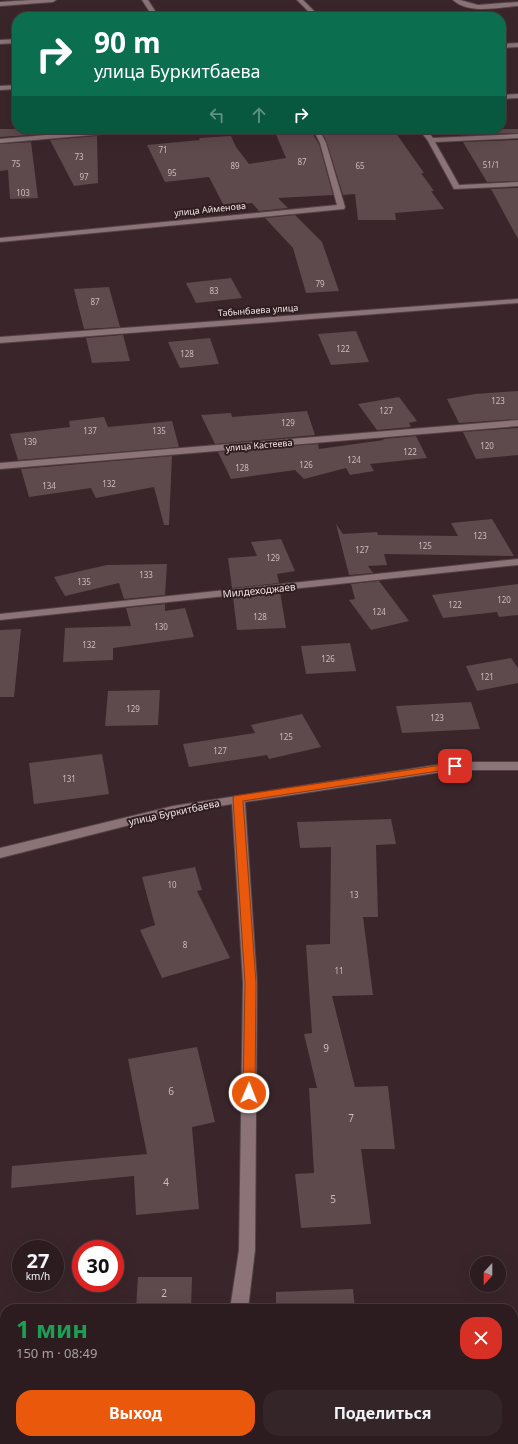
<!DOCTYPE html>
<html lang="ru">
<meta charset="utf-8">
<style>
body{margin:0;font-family:"Noto Sans",sans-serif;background:#342529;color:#f1f3f6;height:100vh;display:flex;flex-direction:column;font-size:15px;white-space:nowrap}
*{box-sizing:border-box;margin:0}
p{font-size:13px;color:#a6a1a5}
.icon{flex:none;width:22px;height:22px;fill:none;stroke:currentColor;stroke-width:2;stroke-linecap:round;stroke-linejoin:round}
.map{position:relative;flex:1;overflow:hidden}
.sheet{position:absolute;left:0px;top:1304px;width:518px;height:140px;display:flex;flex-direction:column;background:#2c1c20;border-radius:16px 16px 0 0;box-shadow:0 4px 16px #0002,0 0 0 1px #483a3e}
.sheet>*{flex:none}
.banner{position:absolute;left:12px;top:12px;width:494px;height:122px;border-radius:16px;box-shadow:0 4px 16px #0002,0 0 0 1px #483a3e;background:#0b6e4f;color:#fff;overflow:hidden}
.needle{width:26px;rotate:201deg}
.fabs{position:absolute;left:470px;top:1256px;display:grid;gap:8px}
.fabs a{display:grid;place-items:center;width:36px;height:36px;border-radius:50%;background:#2c1c20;box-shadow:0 4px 16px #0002,0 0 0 1px #483a3e;font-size:20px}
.speed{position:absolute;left:12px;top:1240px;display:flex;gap:8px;font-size:20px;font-weight:700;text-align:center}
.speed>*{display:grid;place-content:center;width:52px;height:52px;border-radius:50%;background:#2c1c20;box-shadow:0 4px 16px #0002,0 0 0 1px #483a3e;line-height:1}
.speed small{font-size:10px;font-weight:400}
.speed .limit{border:6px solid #d22;background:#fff;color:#111}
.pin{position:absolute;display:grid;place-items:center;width:34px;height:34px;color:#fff;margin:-17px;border-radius:8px;box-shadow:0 2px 6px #0006}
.me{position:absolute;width:44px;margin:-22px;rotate:1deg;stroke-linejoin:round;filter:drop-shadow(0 0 3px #0008)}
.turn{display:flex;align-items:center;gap:14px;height:84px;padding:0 16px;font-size:18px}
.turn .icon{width:52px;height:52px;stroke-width:2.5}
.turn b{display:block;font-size:28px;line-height:34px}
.lanes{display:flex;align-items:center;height:38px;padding:0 16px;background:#0003;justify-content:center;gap:20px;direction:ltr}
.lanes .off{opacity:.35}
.round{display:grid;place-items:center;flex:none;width:42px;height:42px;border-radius:16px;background:#342529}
.summary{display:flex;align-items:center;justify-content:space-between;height:68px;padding:0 16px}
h1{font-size:24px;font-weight:700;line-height:30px;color:#1e9e55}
.action{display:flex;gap:8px;margin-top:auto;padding:8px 16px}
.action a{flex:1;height:46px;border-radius:16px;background:#ea580c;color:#fff;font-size:16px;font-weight:700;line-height:46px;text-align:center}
.action a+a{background:#342529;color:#f1f3f6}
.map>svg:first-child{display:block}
</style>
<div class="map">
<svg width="518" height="1444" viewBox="0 0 518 1444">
<rect width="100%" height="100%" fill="#3a262a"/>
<!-- building -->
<g fill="#5e494c">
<path d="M0 129H29L30 135 0 137Z"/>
<path d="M44 129H95L46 133Z"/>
<path d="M393 129 424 173H421L434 191H431L444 209 395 213 396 220H358L355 194 343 195 327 143 323 134Z"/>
<path d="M455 129H518V133L459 135Z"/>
<path d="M310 130 319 144 333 195 278 198 288 208 259 211 252 203 224 206 209 177 165 182 147 145 200 140 199 138 231 136 236 147 249 164 286 158 275 132Z"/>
<path d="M97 136 98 183 74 186 50 140Z"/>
<path d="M518 140V181L487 182 463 142Z"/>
<path d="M31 142 38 198 10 199 8 170 0 171V144Z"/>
<path d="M518 188V239L491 189Z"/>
<path d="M295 215 322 242 339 291 306 293 293 248 265 218Z"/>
<path d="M231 278 242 298 196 303 186 283Z"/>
<path d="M109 287 120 327 84 329 74 289Z"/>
<path d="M356 331 369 362 331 365 318 334Z"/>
<path d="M123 335 130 361 92 363 86 338Z"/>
<path d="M210 338 219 364 180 368 168 342Z"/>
<path d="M518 391V419L459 423 447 399 475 394Z"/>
<path d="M399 397 417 421 409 423 411 427 377 430 358 404Z"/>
<path d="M307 411 315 435 215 444 201 415 231 413 232 417Z"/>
<path d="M104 417 108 427 172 421 179 447 18 460 10 434 70 427 69 421Z"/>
<path d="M518 428V455L476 459 463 432Z"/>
<path d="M416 436 427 458 370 464 374 471 350 475 346 468 304 479 295 470 231 479 218 452 318 444 319 449 384 440 383 439Z"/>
<path d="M172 456 169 525H164L154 487 96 498 91 488 29 497 21 469Z"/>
<path d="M492 519 514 556 384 554 387 565 368 566 373 573 349 575 336 524 343 534 377 532 378 535 458 536 451 523Z"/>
<path d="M281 539 295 571 277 574 279 583 232 588 228 558 257 556 251 542Z"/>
<path d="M167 564 165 595 124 599 119 583 65 596 54 577 107 565Z"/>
<path d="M379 581 409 621 371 630 349 600 355 599 351 584Z"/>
<path d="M518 584V615L499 617 497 612 443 618 432 595Z"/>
<path d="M280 592 286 628 237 630 233 597Z"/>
<path d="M165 604V611L185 608 194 637 113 648V660L63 662 65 628 131 626 126 608Z"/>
<path d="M21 629 14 697H0V630Z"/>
<path d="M350 643 356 671 306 674 301 646Z"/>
<path d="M511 658 518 668V683L477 691 466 666Z"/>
<path d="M160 690 158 725 105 726 108 691Z"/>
<path d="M471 702 480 729 402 733 396 706Z"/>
<path d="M302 714 321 747 269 759 267 755 189 767 183 744 255 733 251 725Z"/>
<path d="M102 754 109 794 34 804 29 763Z"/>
<path d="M391 819 396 844 376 845 378 917H363L373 995 332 996 355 1087 388 1086 395 1149H361L371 1224 301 1228 295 1174 314 1173 309 1088H317L304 1034 312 1033 306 945 330 944 331 847 300 848 297 822Z"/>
<path d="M195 867 202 890 197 891 230 958 162 978 140 930 155 925 142 877Z"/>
<path d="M197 1047 215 1122 192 1127 199 1209 136 1215 134 1176 11 1188 12 1166 147 1154 128 1059Z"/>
<path d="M138 1277H192L191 1309H136Z"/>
<path d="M353 1289 355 1309H276V1292Z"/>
</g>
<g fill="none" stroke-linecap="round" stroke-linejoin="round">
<defs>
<g id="minor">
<path d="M31 0H56L53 2 0 6V2Z"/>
<path d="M142 0H148L159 17H153Z"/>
<path d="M297 0H303L320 17H314Z"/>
<path d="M453 0H460L478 5 518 2V6C498 7 470 15 453 0Z"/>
<path d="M17 39V43L0 44V40Z"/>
<path d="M518 43V47L501 48V44Z"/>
<path d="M17 85V89L0 90V86Z"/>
<path d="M518 94V98L501 99V95Z"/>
<path d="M115 129H141L138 131 0 143V139Z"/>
<path d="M313 129H319L326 143 345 207 344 209 0 242V238L337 205 320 143Z"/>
<path d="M419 129H426L433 138 518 134V138L435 142 459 185 518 182V186L454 189 428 141Z"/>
<path d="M518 299V303L0 343V337Z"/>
<path d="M518 420V426L0 469V463Z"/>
<path d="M518 559V565L0 620V614Z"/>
<path d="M455 762H518V770H455L245 802 257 983 255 1250 248 1309H230L239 1250 243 983 232 804 173 814 0 858V848L173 806Z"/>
<path d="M214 1439H232L231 1444H213Z"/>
</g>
</defs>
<!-- minor casing -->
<use href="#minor" stroke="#524245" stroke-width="2"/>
<!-- minor -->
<use href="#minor" fill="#8b7377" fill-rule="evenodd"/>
</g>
<!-- route -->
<path fill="#ea580c" stroke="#983908" d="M455 763 459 766 458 768 243 801 256 983 255 1093 253 1097 249 1098 245 1097 243 1093 245 983 233 798 234 796Z"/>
<g text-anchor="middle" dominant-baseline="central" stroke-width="4" stroke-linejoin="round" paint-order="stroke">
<!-- number labels -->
<g font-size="8" fill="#ccbcbf">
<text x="163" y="149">71</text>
<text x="79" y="156">73</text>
<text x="302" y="161">87</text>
<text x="16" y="163">75</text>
<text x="491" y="164">51/1</text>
<text x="235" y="165">89</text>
<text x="360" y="165">65</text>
<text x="172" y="172">95</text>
<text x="84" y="176">97</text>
<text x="23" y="192">103</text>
<text x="320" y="283">79</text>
<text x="214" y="290">83</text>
<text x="95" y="301">87</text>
<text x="343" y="348">122</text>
<text x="187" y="353">128</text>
<text x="498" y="400">123</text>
<text x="386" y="410">127</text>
<text x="288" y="422">129</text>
<text x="90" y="430">137</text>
<text x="159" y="430">135</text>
<text x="30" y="441">139</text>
<text x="487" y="445">120</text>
<text x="410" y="451">122</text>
<text x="354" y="459">124</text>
<text x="306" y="464">126</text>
<text x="242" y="467">128</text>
<text x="109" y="483">132</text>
<text x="49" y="485">134</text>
<text x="480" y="535">123</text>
<text x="425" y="545">125</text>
<text x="362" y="549">127</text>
<text x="273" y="557">129</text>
<text x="146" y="574">133</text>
<text x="84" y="581">135</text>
<text x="504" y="599">120</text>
<text x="455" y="604">122</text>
<text x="379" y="611">124</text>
<text x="260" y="616">128</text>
<text x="161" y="626">130</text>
<text x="89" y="644">132</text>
<text x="328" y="658">126</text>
<text x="487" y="676">121</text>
<text x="133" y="708">129</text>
<text x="437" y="717">123</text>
<text x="286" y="736">125</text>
<text x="220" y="750">127</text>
<text x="69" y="778">131</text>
<text x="172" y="884">10</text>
<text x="354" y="894">13</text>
<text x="185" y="944">8</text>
<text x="339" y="970">11</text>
</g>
<!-- far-street labels -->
<g font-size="9" fill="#f0e3e5" stroke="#2f1d20">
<text transform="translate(210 209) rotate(-6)">улица Айменова</text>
<text transform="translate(258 310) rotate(-4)">Табынбаева улица</text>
<text transform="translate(259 445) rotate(-5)">улица Кастеева</text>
</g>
<!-- street labels -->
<g font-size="10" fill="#f0e3e5" stroke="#2f1d20">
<text transform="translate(259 590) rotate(-6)">Милдеходжаев</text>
<text transform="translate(174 812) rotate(-12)">улица Буркитбаева</text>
</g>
<!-- near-number labels -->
<g font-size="10" fill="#ccbcbf">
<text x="326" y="1048">9</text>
<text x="171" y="1091">6</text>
<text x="351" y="1118">7</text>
<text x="166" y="1182">4</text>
<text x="333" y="1199">5</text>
<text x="164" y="1293">2</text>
</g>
</g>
</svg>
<div class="fabs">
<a><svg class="needle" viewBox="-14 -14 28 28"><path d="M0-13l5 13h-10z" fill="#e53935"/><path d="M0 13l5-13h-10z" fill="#a6a1a5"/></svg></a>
</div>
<div class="speed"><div>27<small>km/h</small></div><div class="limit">30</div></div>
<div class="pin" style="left:455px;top:766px;background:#d93025"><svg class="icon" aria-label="arrive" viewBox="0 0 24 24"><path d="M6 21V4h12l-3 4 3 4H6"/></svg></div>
<svg class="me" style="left:249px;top:1093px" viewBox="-20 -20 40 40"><circle r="17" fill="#ea580c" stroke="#fff" stroke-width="3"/><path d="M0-11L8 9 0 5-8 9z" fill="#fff"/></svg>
<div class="banner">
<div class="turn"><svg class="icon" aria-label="right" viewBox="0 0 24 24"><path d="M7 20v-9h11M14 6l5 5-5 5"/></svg><div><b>90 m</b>улица Буркитбаева</div></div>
<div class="lanes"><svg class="icon off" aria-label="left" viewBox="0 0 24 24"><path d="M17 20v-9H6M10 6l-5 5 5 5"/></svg><svg class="icon off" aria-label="ahead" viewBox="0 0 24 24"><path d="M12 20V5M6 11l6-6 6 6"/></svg><svg class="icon" aria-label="right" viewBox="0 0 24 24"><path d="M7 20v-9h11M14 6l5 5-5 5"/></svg></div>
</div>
<section class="sheet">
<div class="summary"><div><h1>1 мин</h1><p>150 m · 08:49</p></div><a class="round" style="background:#d93025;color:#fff"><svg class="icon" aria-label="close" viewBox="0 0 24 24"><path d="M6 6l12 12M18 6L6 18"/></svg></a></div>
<div class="action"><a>Выход</a><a>Поделиться</a></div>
</section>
</div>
